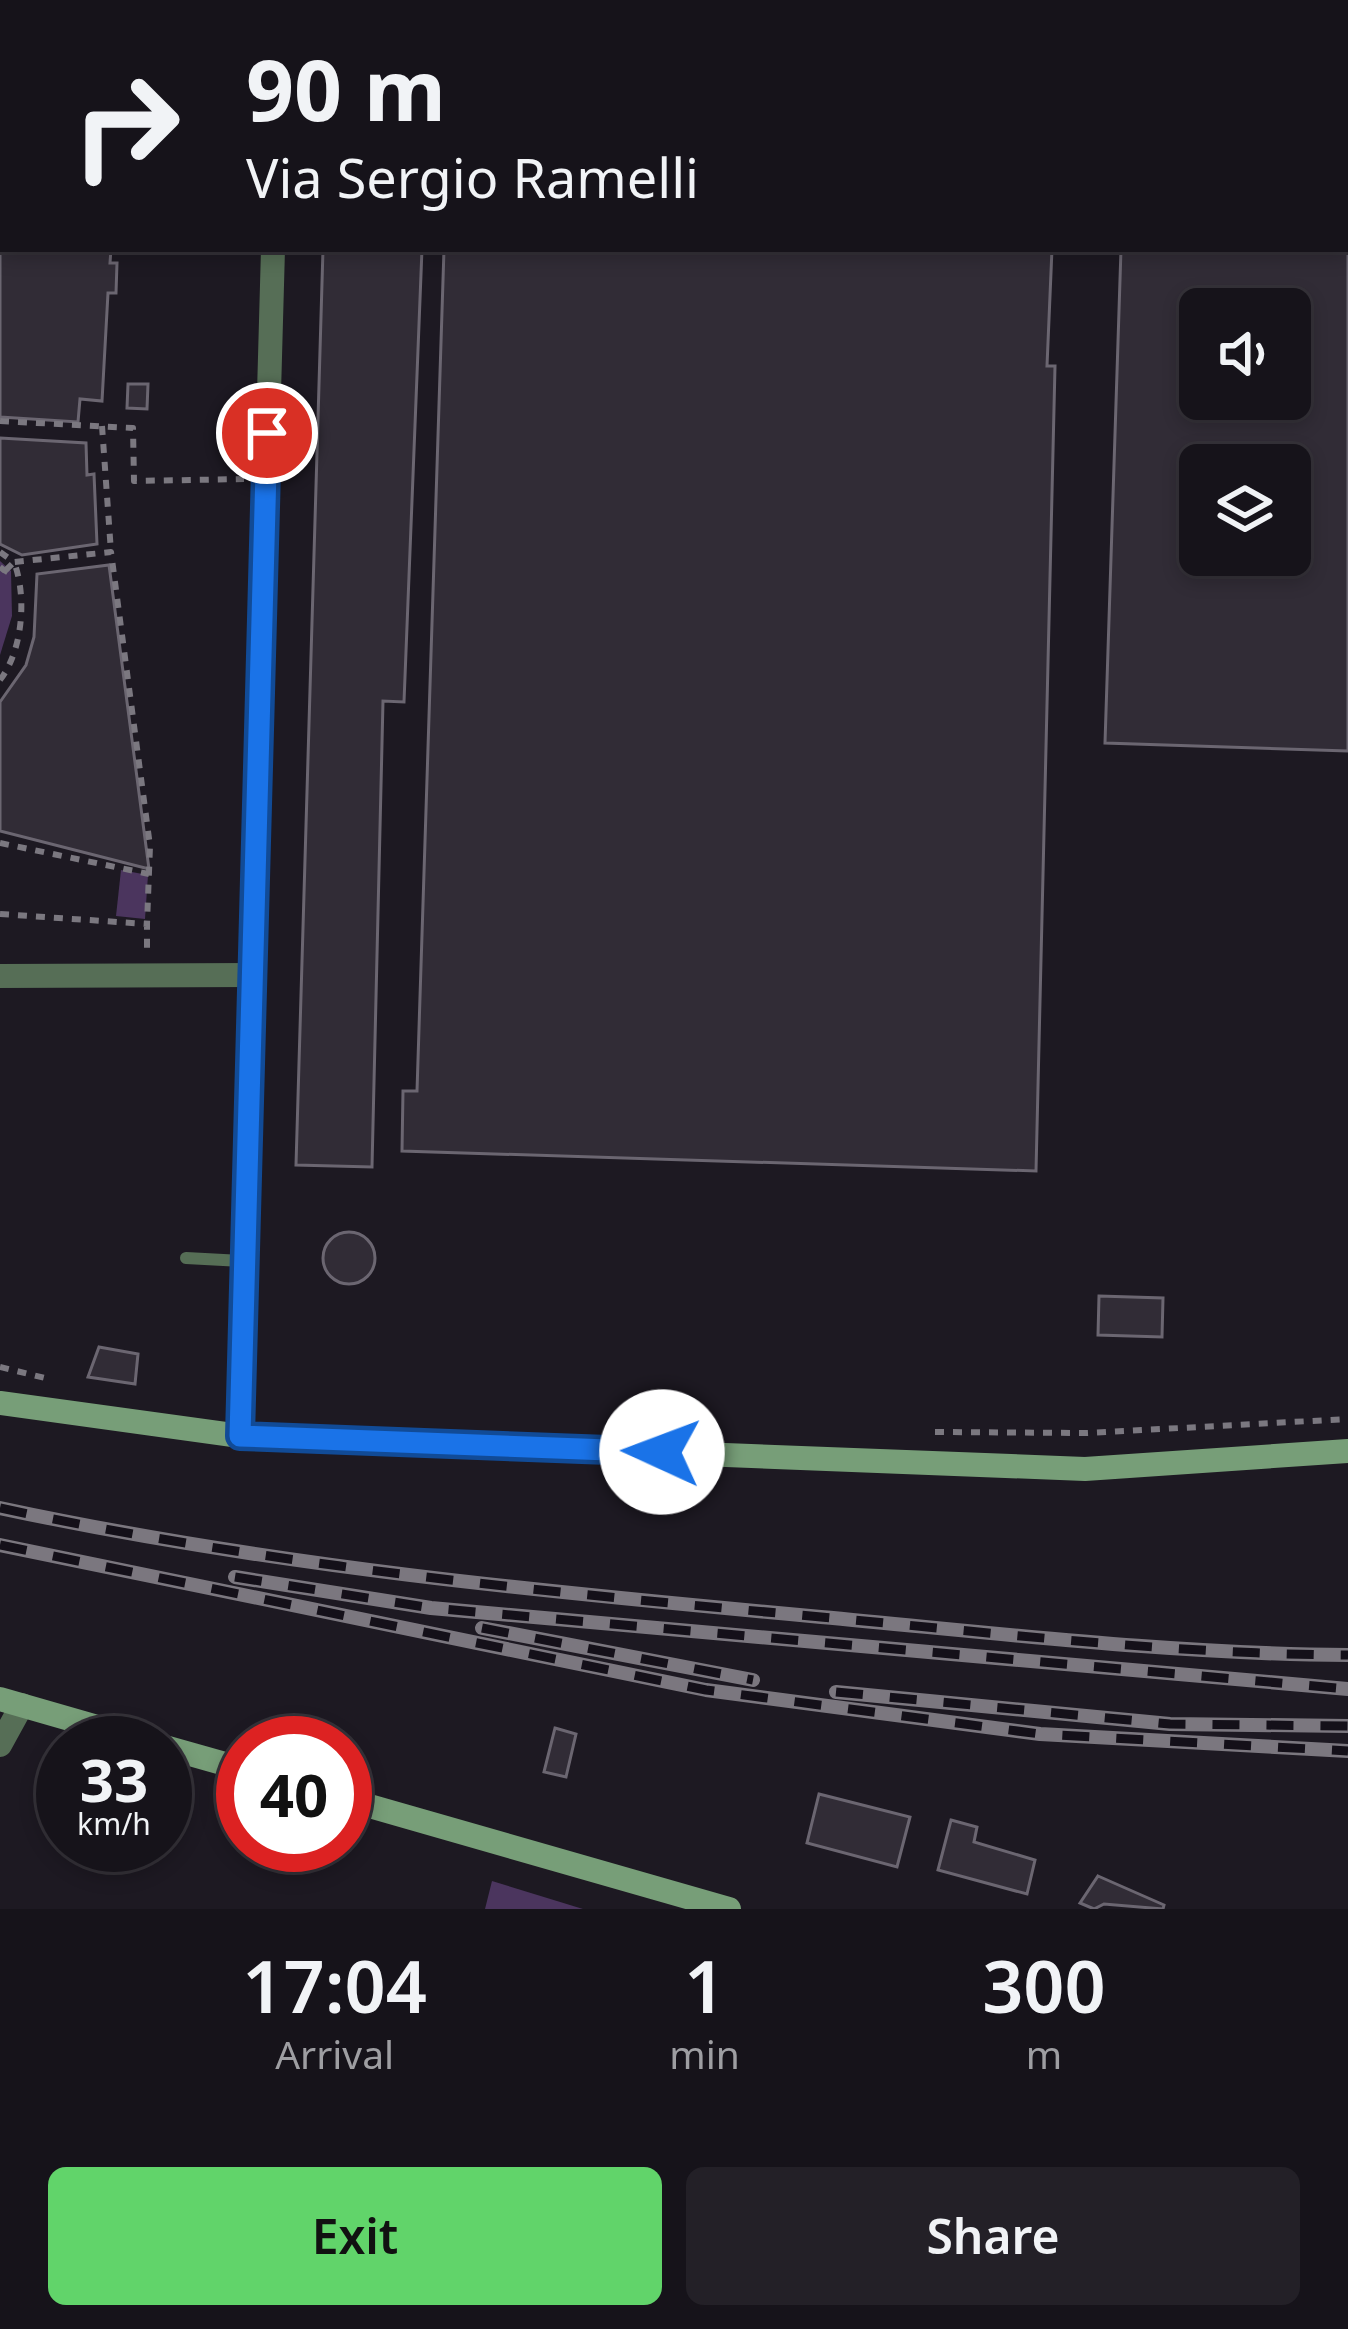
<!DOCTYPE html>
<style>
body{margin:0;font-family:"Noto Sans",sans-serif;background:#232027;color:#f1f3f6;height:100vh;display:flex;flex-direction:column;font-size:45px;white-space:nowrap}
*{box-sizing:border-box;margin:0}
p{font-size:39px;color:#9e9ea2}
.icon{flex:none;width:66px;height:66px;fill:none;stroke:currentColor;stroke-width:2;stroke-linecap:round;stroke-linejoin:round}
.map{position:relative;height:1909px;overflow:hidden}
.panel{display:flex;flex-direction:column;background:#16131a;flex:1}
.panel>*{flex:none}
.guide{position:absolute;left:0px;top:0px;width:1350px;height:252px;box-shadow:0 6px 18px #0003,0 0 0 3px #353239;background:#16131a;color:#f1f3f6;overflow:hidden}
.fabs{position:absolute;left:1179px;top:288px;display:grid;gap:24px}
.fabs a{display:grid;place-items:center;width:132px;height:132px;border-radius:18px;background:#16131a;box-shadow:0 6px 18px #0003,0 0 0 3px #353239;font-size:60px}
.speed{position:absolute;left:36px;top:1716px;display:flex;gap:24px;font-size:60px;font-weight:700;text-align:center}
.speed>*{display:grid;place-content:center;width:156px;height:156px;border-radius:50%;background:#16131a;box-shadow:0 6px 18px #0003,0 0 0 3px #353239;line-height:1}
.speed small{font-size:30px;font-weight:400}
.speed .limit{border:18px solid #d22;background:#fff;color:#111}
.pin{position:absolute;display:grid;place-items:center;width:102px;height:102px;color:#fff;margin:-51px;border:6px solid #fff;border-radius:50%;box-shadow:0 3px 12px #0007}
.me{position:absolute;width:132px;margin:-66px;rotate:272deg;stroke-linejoin:round;filter:drop-shadow(0 0 9px #0008)}
.turn{display:flex;align-items:center;gap:42px;height:252px;padding:0 48px;font-size:54px}
.turn .icon{width:156px;height:156px;stroke-width:2.5}
.turn b{display:block;font-size:84px;line-height:102px}
.eta{display:flex;justify-content:space-evenly;align-items:center;height:204px;text-align:center}
.eta b{font-size:72px;font-weight:600;line-height:84px}
.button{display:flex;gap:24px;margin-top:auto;padding:24px 48px}
.button a{flex:1;height:138px;border-radius:18px;background:#61d46a;color:#111;font-size:48px;font-weight:600;line-height:138px;text-align:center}
.button a+a{background:#232027;color:#f1f3f6}
.map>svg:first-child{display:block}
</style>
<div class="map">
<svg width="1348" height="1909" viewBox="0 0 1348 1909">
<rect width="100%" height="100%" fill="#1d1922"/>
<!-- green -->
<g fill="#4b355e">
<path d="M0 561 11 571 12 616 0 655Z"/>
<path d="M121 870 148 875 145 919 116 916Z"/>
<path d="M492 1881 583 1909H485Z"/>
</g>
<!-- building -->
<g fill="#312c36" stroke="#6b6671" stroke-width="3" fill-rule="evenodd">
<path d="M442 0H577L442 3Z"/>
<path d="M603 0H1071L603 3Z"/>
<path d="M1130 0H1348V751L1105 743 1121 249H1347V3ZM1200 309H1290V399H1200ZM1200 465H1290V555H1200Z"/>
<path d="M0 128 3 249H111L110 263H117L116 293H108L102 401 80 399 78 422 0 417Z"/>
<path d="M323 249H422L404 702 383 701 372 1167 296 1165Z"/>
<path d="M444 249H1052L1047 366H1055L1036 1171 402 1151 403 1091H417Z"/>
<path d="M128 384H148L147 409 127 408Z"/>
<path d="M0 438 86 443 87 475 94 474 97 544 22 555 0 544Z"/>
<path d="M109 565 149 869 0 831V702L26 665 34 637 37 574Z"/>
<circle cx="349" cy="1258" r="26"/>
<path d="M1099 1296 1163 1298 1162 1337 1098 1335Z"/>
<path d="M99 1347 138 1354 135 1384 88 1377Z"/>
<path d="M555 1728 576 1734 566 1777 544 1772Z"/>
<path d="M819 1794 910 1817 897 1867 807 1843Z"/>
<path d="M951 1820 977 1827 974 1842 1035 1860 1027 1894 938 1870Z"/>
<path d="M1098 1876 1164 1905 1163 1909 1104 1904 1094 1909 1080 1903Z"/>
</g>
<g fill="none" stroke-linecap="round" stroke-linejoin="round">
<!-- path -->
<g stroke="#7b7880" stroke-width="6" stroke-dasharray="9 9" stroke-linecap="butt">
<path d="M0 117H3"/>
<path d="M0 421 133 428 134 481 244 479"/>
<path d="M102 426 111 552"/>
<path d="M0 552 14 562 111 552 150 846 147 924"/>
<path d="M0 567 5 571 0 579"/>
<path d="M0 680C23 650 27 596 14 562L5 571"/>
<path d="M0 843 149 874"/>
<path d="M0 914 147 924V953"/>
<path d="M0 1367 49 1379"/>
<path d="M935 1432 1087 1433 1348 1419"/>
</g>
<!-- lane -->
<path stroke="#566e56" stroke-width="12" d="M186 1258 242 1261"/>
<!-- street -->
<g stroke="#566e56" stroke-width="24">
<path d="M222 0 224 3"/>
<path d="M264 3V0"/>
<path d="M0 976 253 975"/>
<path d="M240 1436 273 249"/>
<path d="M0 1745 22 1705"/>
</g>
<!-- secondary -->
<g stroke="#779e78" stroke-width="24">
<path d="M0 1403 240 1436 1085 1469 1348 1451"/>
<path d="M0 1699 153 1743"/>
<path d="M165 1747 243 1769"/>
<path d="M345 1799 729 1909"/>
</g>
<defs>
<g id="rail">
<path d="M0 1508C271 1566 545 1592 821 1617 997 1633 1172 1654 1348 1655"/>
<path d="M0 1545 706 1690 1040 1734 1348 1751"/>
<path d="M235 1577 431 1608 1348 1689"/>
<path d="M482 1628 753 1680"/>
<path d="M836 1692 1170 1724 1348 1726"/>
</g>
</defs>
<!-- rail casing -->
<use href="#rail" stroke="#7b777f" stroke-width="14"/>
<!-- rail -->
<use href="#rail" stroke="#141019" stroke-width="9" stroke-dasharray="27" stroke-linecap="butt"/>
</g>
<g fill="none" stroke-linecap="round" stroke-linejoin="round">
<defs>
<path id="route" d="M267 433 240 1436 662 1452"/>
</defs>
<!-- route casing -->
<use href="#route" stroke="#114b97" stroke-width="30"/>
<!-- route -->
<use href="#route" stroke="#1a73e8" stroke-width="21"/>
</g>
</svg>
<div class="fabs">
<a><svg class="icon" aria-label="sound" viewBox="0 0 24 24"><path d="M4 9h4l5-4v14l-5-4H4zM17 9q2 3 0 6"/></svg></a>
<a><svg class="icon" aria-label="layers" viewBox="0 0 24 24"><path d="M12 4l9 5-9 5-9-5zM3 14l9 5 9-5"/></svg></a>
</div>
<div class="speed"><div>33<small>km/h</small></div><div class="limit">40</div></div>
<div class="pin" style="left:267px;top:433px;background:#d93025"><svg class="icon" aria-label="arrive" viewBox="0 0 24 24"><path d="M6 21V4h12l-3 4 3 4H6"/></svg></div>
<svg class="me" style="left:662px;top:1452px" viewBox="-20 -20 40 40"><circle r="19" fill="#fff"/><path d="M0-13L10 11 0 6-10 11z" fill="#1a73e8"/></svg>
<div class="guide">
<div class="turn"><svg class="icon" aria-label="right" viewBox="0 0 24 24"><path d="M7 20v-9h11M14 6l5 5-5 5"/></svg><div><b>90 m</b>Via Sergio Ramelli</div></div>
</div>
</div>
<section class="panel">
<div class="eta">
<div><b>17:04</b><p>Arrival</p></div>
<div><b>1</b><p>min</p></div>
<div><b>300</b><p>m</p></div>
</div>
<div class="button"><a>Exit</a><a>Share</a></div>
</section>
